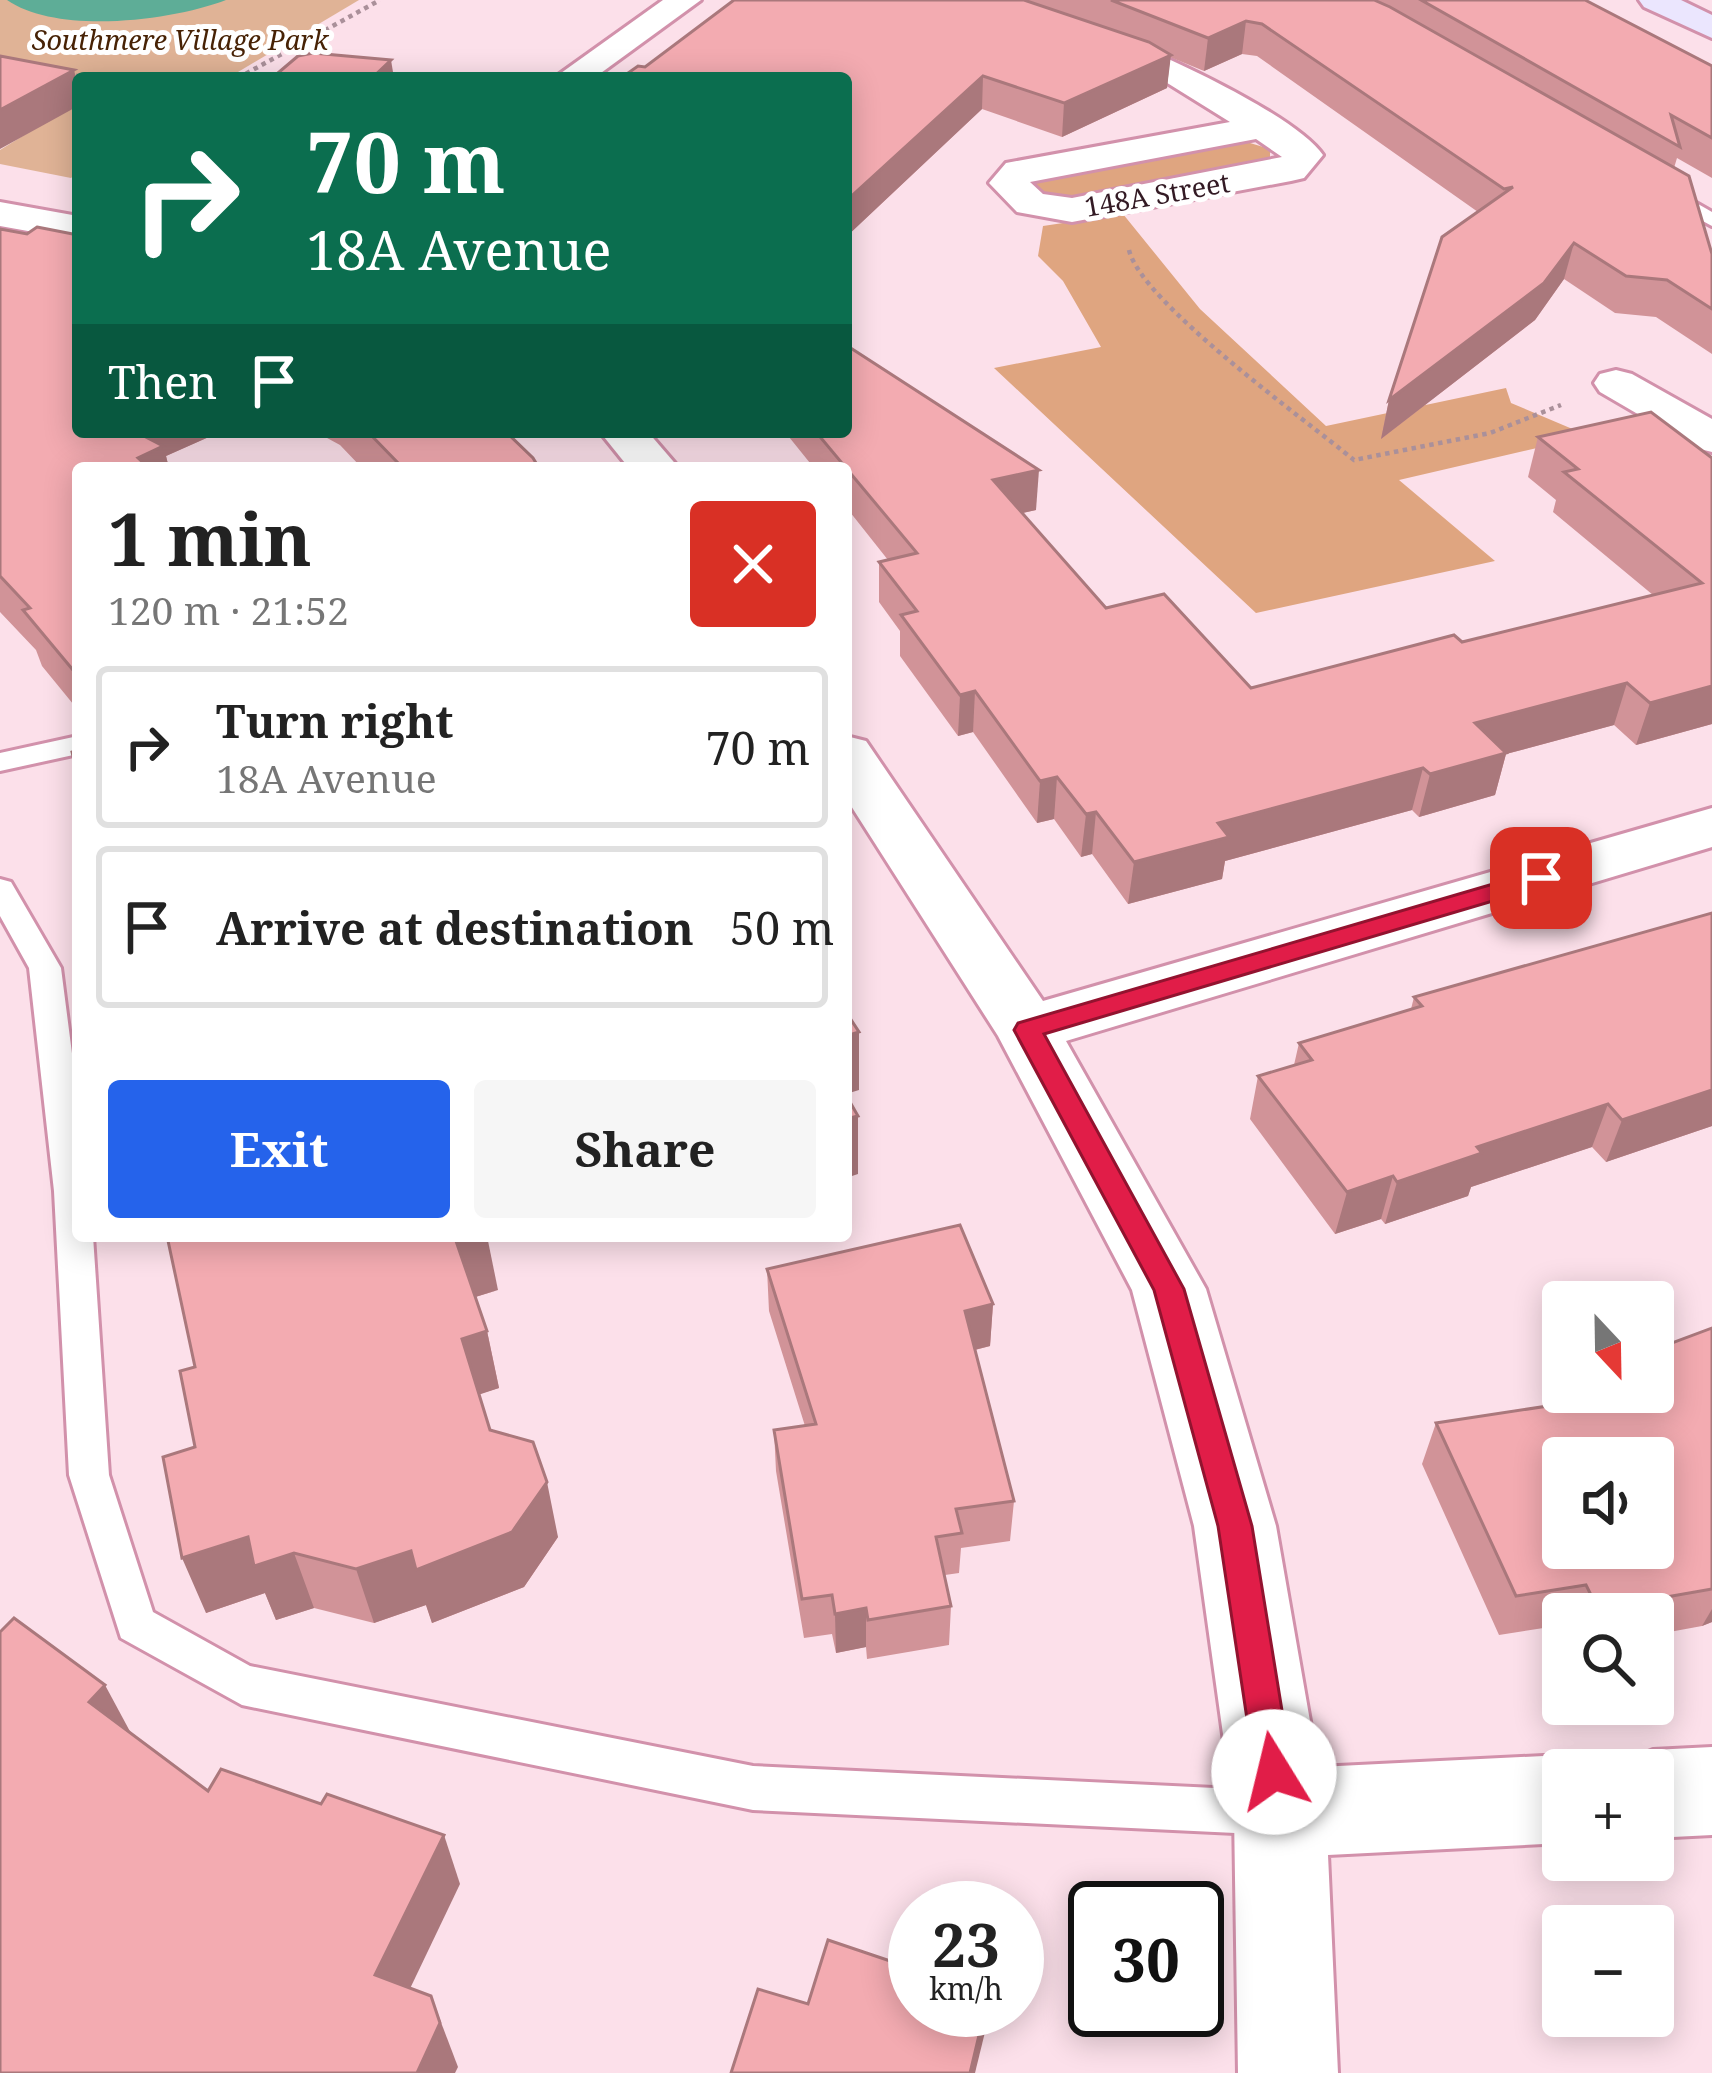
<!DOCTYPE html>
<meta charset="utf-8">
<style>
body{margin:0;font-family:"Noto Serif",serif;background:#f6f6f6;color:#222;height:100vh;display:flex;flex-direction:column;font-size:45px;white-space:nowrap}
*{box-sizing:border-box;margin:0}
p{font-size:39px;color:#767676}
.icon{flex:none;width:66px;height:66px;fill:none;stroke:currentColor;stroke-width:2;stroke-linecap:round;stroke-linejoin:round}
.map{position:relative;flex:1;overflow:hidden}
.sheet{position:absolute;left:72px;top:462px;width:780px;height:780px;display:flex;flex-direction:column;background:#fff;border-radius:12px;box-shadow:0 6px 30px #0003}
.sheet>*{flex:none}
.guide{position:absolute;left:72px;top:72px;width:780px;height:366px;border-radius:12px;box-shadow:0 6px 30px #0003;background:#0b6e4f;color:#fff;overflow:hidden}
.needle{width:78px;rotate:158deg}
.fabs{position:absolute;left:1542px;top:1281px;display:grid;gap:24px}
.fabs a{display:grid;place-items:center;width:132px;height:132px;border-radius:12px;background:#fff;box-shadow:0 6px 30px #0003;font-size:60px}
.speed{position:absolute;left:888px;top:1881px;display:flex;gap:24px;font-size:60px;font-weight:700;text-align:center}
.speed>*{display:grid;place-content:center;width:156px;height:156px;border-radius:50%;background:#fff;box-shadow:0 6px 30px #0003;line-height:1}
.speed small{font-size:30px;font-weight:400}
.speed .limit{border:6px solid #111;border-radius:18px;background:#fff;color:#111}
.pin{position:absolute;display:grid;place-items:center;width:102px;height:102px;color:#fff;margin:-51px;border-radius:24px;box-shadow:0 6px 18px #0006}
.me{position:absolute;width:132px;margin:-66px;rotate:351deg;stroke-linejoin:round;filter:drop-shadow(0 0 9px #0008)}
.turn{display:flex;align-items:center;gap:42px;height:252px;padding:0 36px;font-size:54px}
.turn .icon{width:156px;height:156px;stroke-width:2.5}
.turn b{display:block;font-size:84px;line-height:102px}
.then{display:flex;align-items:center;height:114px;padding:0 36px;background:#0003;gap:24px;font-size:45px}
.round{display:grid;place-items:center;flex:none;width:126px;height:126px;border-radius:12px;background:#f6f6f6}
.summary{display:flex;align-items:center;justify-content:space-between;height:204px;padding:0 36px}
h1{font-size:72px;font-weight:700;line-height:90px}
.primary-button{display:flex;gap:24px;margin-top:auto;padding:24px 36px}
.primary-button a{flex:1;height:138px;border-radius:12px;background:#2563eb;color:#fff;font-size:48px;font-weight:700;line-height:138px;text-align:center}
.primary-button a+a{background:#f6f6f6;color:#222}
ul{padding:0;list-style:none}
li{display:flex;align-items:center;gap:36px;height:162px;margin:0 24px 18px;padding:0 12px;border:6px solid #e0e0e0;border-radius:12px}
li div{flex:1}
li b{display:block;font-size:45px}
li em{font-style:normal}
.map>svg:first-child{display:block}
</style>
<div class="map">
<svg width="1712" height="2073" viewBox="0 0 1712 2073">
<rect width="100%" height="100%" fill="#fce0ea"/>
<!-- green -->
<g fill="#e0b396">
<path d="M0 0H359L228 78H92L0 63Z"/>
<path d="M78 102V172L71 178 0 164V150Z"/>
</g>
<!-- forest -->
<g fill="#dfa580">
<path d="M1240 140 1270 149V160L1066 201H1048L1024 179Z"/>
<path d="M1123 214 1200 309 1326 426 1506 388 1511 403 1589 436 1399 480 1495 561 1256 613 994 368 1101 347 1063 281 1038 256 1043 226Z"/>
</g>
<!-- water -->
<path fill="#5ead97" d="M7 0H226C171 21 57 35 7 0Z"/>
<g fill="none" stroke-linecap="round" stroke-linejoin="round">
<defs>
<g id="service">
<path d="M1658 189H1672L1712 212V226L1658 197Z"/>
<path d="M78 736V754L0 771V753Z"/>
<path d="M0 879 11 882 61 968 78 1100V1236H93L109 1475 153 1612 250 1666 753 1766 1277 1791 1293 1797 1300 1813 1293 1829 1277 1835 753 1810 242 1705 121 1638 69 1475 54 1191 29 968 0 916Z"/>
</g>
<g id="minor">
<path d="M663 0H701L594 78H554Z"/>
<path d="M960 0C975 0 992 0 1007 0 1070 10 1288 104 1323 155L1304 178 1291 181 1072 222 1017 212 989 183 1006 163 1230 122 1148 71 965 7ZM1256 139 1282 157 1072 198 1043 194 1030 182Z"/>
<path d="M0 202 78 216V240L0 226Z"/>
<path d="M1616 370 1632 374 1712 419V452L1696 448 1600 392 1594 383 1600 374Z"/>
<path d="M600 432H648L679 468H629Z"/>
<path d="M846 736 866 741 1043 1001 1712 808V847L1066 1041 1206 1289 1276 1526 1318 1767 1563 1755 1596 1770H1563V1843L1328 1855 1338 2073H1238L1234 1813 1194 1526 1132 1290 998 1036 846 798Z"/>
<path d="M1712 1747V1835L1653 1838V1770H1618L1621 1763 1653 1750Z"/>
</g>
<path id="secondary" d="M1639 0H1681L1712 15V38L1644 7Z"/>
</defs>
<!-- service casing -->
<use href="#service" stroke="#d291ab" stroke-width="6"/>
<!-- minor casing -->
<use href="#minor" stroke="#d291ab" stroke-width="6"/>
<!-- secondary casing -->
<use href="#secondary" stroke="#d291ab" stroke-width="6"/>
<!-- path -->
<g stroke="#aa909a" stroke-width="4.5" stroke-dasharray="4.5 4.5" stroke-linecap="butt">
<path d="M67 75 100 78"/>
<path d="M238 78 380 0"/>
<path d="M1129 250C1141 302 1307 421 1354 460L1490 433 1561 405"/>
</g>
<!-- service -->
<use href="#service" fill="#fff" fill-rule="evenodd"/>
<!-- minor -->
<use href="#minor" fill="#fff" fill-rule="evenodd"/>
<!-- secondary -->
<use href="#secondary" fill="#ebe6fe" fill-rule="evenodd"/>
</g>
<!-- wall -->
<g fill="#d19398">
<path d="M1026 0H1585L1712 66V178L1677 158 1674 168 1712 254V354L1656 317 1615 313 1564 279 1535 320 1381 439 1389 400 1478 212 1257 56 1242 54 1204 71 1170 57 1167 88 1062 137 982 109 846 237V78L645 67 1061 12Z"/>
<path d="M0 229 78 432H220L166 456 169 468H78V710L42 666 36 650 0 612Z"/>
<path d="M316 432H506L539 468H362L340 445Z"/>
<path d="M785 432H846L1036 510 1022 513 1106 608 1251 688 1462 642 1653 595 1553 512 1556 500 1528 477 1538 437 1712 458V724L1636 745 1614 725 1506 754 1495 795 1419 817 1412 810 1225 861 1222 879 1128 904 1092 854 1081 857 1054 819 1037 823 973 732 958 736 900 656V631L879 602V562L888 560 846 507V468H814Z"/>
<path d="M1712 913V1126L1606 1162 1592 1147 1471 1187 1468 1196 1385 1224 1381 1219 1335 1234 1250 1119 1258 1076 1294 1065 1299 1043 1411 1009 1414 997Z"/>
<path d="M767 1269 993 1304 990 1346 975 1350 1014 1501 1010 1541 961 1548 959 1573 945 1575 951 1606 949 1645 867 1659 866 1647 836 1653 832 1634 804 1638 776 1471 774 1430 805 1426 769 1311Z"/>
<path d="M498 1290 475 1297 487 1331 499 1388 479 1394 490 1430 558 1537 524 1587 432 1623 426 1605 374 1623 314 1608 276 1620 265 1593 206 1613 195 1447V1367Z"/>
<path d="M1712 1328V1622L1702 1626 1653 1635V1614H1563V1625L1499 1635 1422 1464 1436 1423 1621 1395 1623 1392H1653V1350Z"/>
</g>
<!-- shaded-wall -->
<g fill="#aa787c">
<path d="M1246 21 1242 54 1204 71 1208 38Z"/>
<path d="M1171 55 1167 88 1062 137 1064 103Z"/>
<path d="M391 60 394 78H372Z"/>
<path d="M74 70 78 86V106L0 149V110Z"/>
<path d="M983 76 982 109 846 237V201Z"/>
<path d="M1574 243 1564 279 1535 320 1381 439 1389 400Z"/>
<path d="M116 432H220L166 456 169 468H126Z"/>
<path d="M1039 470 1036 510 991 520 993 480Z"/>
<path d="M1627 683 1614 725 1506 754 1495 795 1419 817 1430 774 1475 723Z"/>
<path d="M1712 686V724L1636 745 1650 703Z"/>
<path d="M975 691 973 732 958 736 960 695Z"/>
<path d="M1423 768 1412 810 1225 861 1222 879 1128 904 1134 862 1218 823Z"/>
<path d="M1057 777 1054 819 1037 823 1040 781Z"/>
<path d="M1096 812 1092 854 1081 857 1086 814Z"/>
<path d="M859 1032V1090L846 1094V1036Z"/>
<path d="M1712 1090V1126L1606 1162 1622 1120Z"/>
<path d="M1608 1104 1592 1147 1471 1187 1468 1196 1385 1224 1397 1182 1477 1147Z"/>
<path d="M858 1116V1174L846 1178V1119Z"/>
<path d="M1393 1176 1381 1219 1335 1234 1347 1192Z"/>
<path d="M474 1236H487L498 1290 469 1299 456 1241Z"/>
<path d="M993 1304 990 1346 962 1353 965 1311Z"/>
<path d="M487 1331 499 1388 475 1396 462 1339Z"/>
<path d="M547 1482 558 1537 524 1587 432 1623 426 1605 374 1623 356 1569Z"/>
<path d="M248 1537 294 1553 314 1608 276 1620 265 1593 206 1613 182 1558Z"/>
<path d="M866 1608V1647L836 1653 835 1614Z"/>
<path d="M1712 1609V1622L1702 1626Z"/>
<path d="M105 1685 133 1737 89 1702Z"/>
<path d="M444 1835 460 1884 395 2020 375 1975Z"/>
<path d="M431 1996 458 2067 455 2073H417Z"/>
<path d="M985 2010H989L987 2024 975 2073H970Z"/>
</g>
<!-- building -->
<g fill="#f3abb1" stroke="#aa787c" stroke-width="3" fill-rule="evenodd">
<path d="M734 0H1024L1149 42 1171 55 1064 103 983 76 846 201V78H621L638 66 645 67Z"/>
<path d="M1111 0H1374L1390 7 1689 176 1712 254V309L1667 280 1626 276 1574 243 1544 283 1389 400 1442 237 1513 187 1504 189 1262 24 1246 21 1208 38Z"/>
<path d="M1421 0H1585L1712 66V138L1671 115 1680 147Z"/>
<path d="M313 53 391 60 372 78H272L298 56Z"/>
<path d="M0 56 74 70 0 110Z"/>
<path d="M37 227 78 235V432H136L163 446 138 458 149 468H78V676L23 610 30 608 0 576V229L27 234Z"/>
<path d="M846 345 1039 470 993 480 1106 608 1164 594 1251 688 1454 635 1462 642 1702 583 1564 472 1578 469 1538 437 1651 412 1712 458V686L1650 703 1627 683 1475 723 1506 753 1430 774 1423 768 1218 823 1229 837 1134 862 1096 812 1086 814 1057 777 1040 781 975 691 960 695 901 615 917 611 879 562 917 553 816 432H846Z"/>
<path d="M368 432H506L533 458 539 468H401L398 463Z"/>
<path d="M78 750V777L72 752Z"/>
<path d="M1712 913V1090L1622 1120 1608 1104 1477 1147 1482 1153 1397 1182 1393 1176 1347 1192 1258 1076 1312 1060 1299 1043 1422 1006 1414 997Z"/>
<path d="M846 1012 859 1032 846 1036Z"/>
<path d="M846 1095 858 1116 846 1119Z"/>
<path d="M960 1225 993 1304 965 1311 1014 1501 956 1509 962 1533 936 1537 951 1606 868 1620 866 1608 835 1614 832 1595 802 1599 774 1430 816 1424 767 1269Z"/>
<path d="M167 1236H474L456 1241 487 1331 462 1339 490 1430 533 1442 547 1482 512 1532 416 1570 411 1551 356 1569 294 1553 254 1566 248 1537 182 1558 163 1457 195 1447 180 1371 195 1367Z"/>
<path d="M1712 1328V1589L1598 1609 1586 1585 1516 1596 1436 1423 1640 1392H1653V1390L1666 1388 1653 1372V1350ZM1563 1458H1653V1548H1563Z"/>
<path d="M14 1618 105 1685 89 1702 208 1791 221 1769 321 1804 327 1794 444 1835 375 1975 431 1996 440 2023 417 2073H0V1632Z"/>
<path d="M828 1940 905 1966 909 1951 915 1952V2010H985L970 2073H731L758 1989 808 2004Z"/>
</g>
<!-- route -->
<path fill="#e11d48" stroke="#92132f" stroke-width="3" d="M1541 870 1550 872 1553 878 1550 884 1044 1034 1184 1289 1252 1526 1292 1772 1287 1785 1274 1790 1260 1785 1255 1772 1218 1526 1154 1290 1014 1030 1018 1023Z"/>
<g text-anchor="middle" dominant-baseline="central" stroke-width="10" stroke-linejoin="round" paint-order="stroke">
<!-- far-park labels -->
<g font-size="27" font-style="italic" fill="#472205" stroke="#fff">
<text x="180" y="39">Southmere Village Park</text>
</g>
<!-- far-street labels -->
<g font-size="27" fill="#331a24" stroke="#fff">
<text transform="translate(1157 194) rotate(-10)">148A Street</text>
</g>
</g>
</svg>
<div class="fabs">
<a><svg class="needle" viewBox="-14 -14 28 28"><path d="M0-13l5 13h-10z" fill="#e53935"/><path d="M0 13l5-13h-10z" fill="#767676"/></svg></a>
<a><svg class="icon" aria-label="sound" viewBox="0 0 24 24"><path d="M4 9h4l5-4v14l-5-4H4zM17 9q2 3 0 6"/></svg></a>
<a><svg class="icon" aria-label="search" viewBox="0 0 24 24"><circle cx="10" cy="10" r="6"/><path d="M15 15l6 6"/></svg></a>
<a>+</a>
<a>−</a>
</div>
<div class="speed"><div>23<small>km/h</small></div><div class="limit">30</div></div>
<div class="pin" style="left:1541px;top:878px;background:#d93025"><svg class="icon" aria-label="arrive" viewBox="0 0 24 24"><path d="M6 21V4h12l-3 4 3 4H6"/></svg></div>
<svg class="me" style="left:1274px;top:1772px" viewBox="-20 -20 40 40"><circle r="19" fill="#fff"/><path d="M0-13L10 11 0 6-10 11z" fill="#e11d48"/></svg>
<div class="guide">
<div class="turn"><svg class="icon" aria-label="right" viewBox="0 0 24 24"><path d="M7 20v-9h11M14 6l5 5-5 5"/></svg><div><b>70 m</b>18A Avenue</div></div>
<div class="then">Then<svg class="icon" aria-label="arrive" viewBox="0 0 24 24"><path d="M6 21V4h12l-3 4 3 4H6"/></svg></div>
</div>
<section class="sheet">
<div class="summary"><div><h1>1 min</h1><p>120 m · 21:52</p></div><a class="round" style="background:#d93025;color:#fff"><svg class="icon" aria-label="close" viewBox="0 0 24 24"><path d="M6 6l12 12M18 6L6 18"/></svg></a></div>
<ul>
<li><svg class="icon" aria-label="right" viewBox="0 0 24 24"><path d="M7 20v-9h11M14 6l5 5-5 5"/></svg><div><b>Turn right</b><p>18A Avenue</p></div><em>70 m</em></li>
<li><svg class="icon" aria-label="arrive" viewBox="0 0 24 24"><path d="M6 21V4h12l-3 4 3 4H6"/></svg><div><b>Arrive at destination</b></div><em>50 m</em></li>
</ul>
<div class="primary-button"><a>Exit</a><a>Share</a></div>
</section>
</div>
